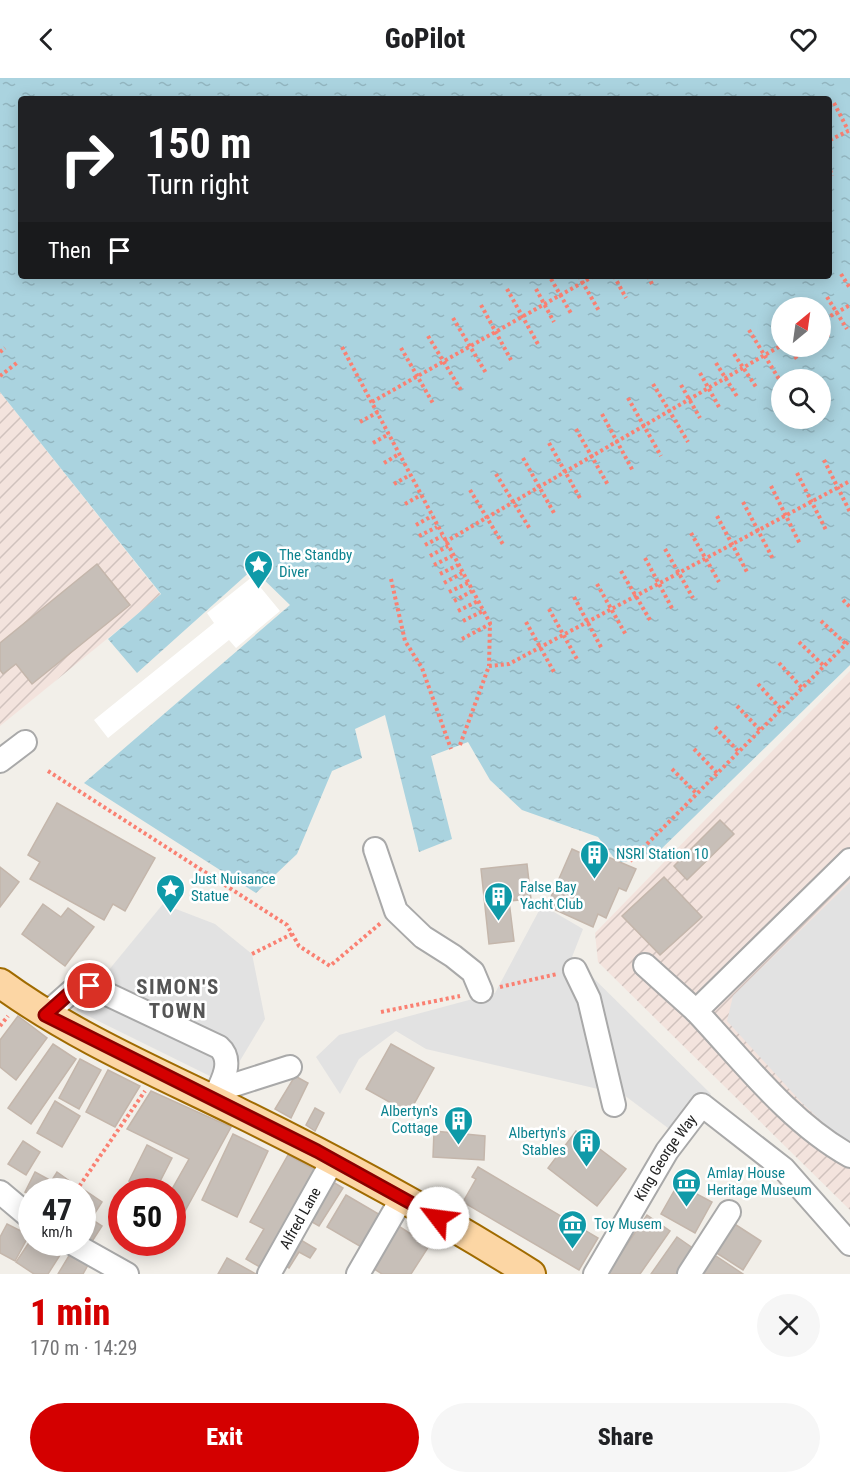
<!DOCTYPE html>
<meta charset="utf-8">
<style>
body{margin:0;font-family:"Roboto Condensed",sans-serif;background:#f6f6f6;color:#202124;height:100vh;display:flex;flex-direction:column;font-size:22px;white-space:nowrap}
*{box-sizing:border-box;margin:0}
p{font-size:20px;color:#757577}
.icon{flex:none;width:33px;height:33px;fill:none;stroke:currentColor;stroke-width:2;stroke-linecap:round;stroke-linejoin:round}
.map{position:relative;height:1196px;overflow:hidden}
.drawer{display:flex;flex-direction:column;background:#fff;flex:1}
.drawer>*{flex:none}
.banner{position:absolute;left:18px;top:18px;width:814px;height:183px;border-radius:6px;box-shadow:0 3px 15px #0003;background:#202124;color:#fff;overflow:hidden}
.needle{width:39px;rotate:29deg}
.tools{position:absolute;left:771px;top:219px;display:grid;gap:12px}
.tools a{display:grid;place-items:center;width:60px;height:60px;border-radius:50%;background:#fff;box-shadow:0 3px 15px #0003;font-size:30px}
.speed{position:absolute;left:18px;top:1100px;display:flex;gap:12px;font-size:30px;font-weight:700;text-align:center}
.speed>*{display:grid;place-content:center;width:78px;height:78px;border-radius:50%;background:#fff;box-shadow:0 3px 15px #0003;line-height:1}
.speed small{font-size:15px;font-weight:400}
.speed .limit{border:9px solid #d22;background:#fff;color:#111}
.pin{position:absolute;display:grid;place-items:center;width:51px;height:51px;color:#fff;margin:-26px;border:3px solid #fff;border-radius:50%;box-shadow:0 2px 6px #0007}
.me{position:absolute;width:66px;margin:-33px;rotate:300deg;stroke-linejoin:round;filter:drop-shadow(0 0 4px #0008)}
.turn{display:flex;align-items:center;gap:21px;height:126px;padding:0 30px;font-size:27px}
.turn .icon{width:78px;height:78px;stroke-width:2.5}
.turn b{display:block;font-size:42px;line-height:51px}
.then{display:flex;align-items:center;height:57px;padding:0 30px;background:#0003;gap:12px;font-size:22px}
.round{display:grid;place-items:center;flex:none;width:63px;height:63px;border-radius:32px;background:#f6f6f6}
.overview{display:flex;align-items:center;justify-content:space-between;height:102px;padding:0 30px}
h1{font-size:36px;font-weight:800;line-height:45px;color:#d40000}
.cta{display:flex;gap:12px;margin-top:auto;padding:12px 30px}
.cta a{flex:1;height:69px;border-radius:36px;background:#d40000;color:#fff;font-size:24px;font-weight:800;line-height:69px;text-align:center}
.cta a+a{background:#f6f6f6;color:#202124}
header{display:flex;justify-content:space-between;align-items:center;height:78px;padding:0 30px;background:#fff;font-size:27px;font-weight:800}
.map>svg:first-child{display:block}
</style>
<header><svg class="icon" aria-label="back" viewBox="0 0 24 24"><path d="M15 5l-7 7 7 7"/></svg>GoPilot<svg class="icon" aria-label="heart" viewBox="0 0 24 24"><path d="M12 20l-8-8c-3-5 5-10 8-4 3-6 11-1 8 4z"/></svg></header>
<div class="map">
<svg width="850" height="1196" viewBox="0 0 850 1196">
<defs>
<pattern id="military-furrows" width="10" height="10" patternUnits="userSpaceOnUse" patternTransform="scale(1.5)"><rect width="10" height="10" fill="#f3e3dd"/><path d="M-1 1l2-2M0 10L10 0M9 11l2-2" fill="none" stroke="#d0c2bd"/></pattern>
<pattern id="water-ripples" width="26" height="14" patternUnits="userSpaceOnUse" patternTransform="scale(1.5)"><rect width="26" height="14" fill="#aad3df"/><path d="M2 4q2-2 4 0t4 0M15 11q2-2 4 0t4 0" fill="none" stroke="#92b5bf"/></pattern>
</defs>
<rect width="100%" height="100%" fill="#f2efe9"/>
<!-- military -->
<g fill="url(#military-furrows)">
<path d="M0 314 161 517 0 648Z"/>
<path d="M850 593V1132L598 884 595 855Z"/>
</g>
<!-- parking -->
<g fill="#e2e2e2">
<path d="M850 804V1070L802 1025 727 943 733 918Z"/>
<path d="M163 826 215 846 252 876 265 941 226 1006 76 932Z"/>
<path d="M542 827 583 851 572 879 711 1016 672 1053 624 1017 426 971 396 953 359 981 340 1016 316 979 339 957 495 915Z"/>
</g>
<!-- water -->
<path fill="url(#water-ripples)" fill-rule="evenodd" d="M0 0H850V587L654 778 618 785 598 759 522 732 490 702 468 664 431 678 452 761 419 774 385 637 355 651 362 680 332 693 297 776 256 815 84 705 290 527 253 491 137 595 108 561 161 516 0 314ZM21 21H830V198H21ZM782 230H820V268H782ZM782 302H820V340H782Z"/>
<!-- pier -->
<path fill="#fff" d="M252 499 280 533 236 570 229 562 108 660 94 642 214 545 207 535Z"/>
<!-- building -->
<g fill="#c7bfb8" stroke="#c4b6ab" stroke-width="1.5">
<path d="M97 486 130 527 32 606 16 586 3 596 0 592V565Z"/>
<path d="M57 725 155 780 125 833 113 826 104 842 30 801 40 784 28 777Z"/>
<path d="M720 742 734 756 687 802 674 788Z"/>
<path d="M572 771 605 786 608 779 636 791 626 813 619 810 606 840 598 836 593 849 547 828Z"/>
<path d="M527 786 531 821 509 823 514 863 489 866 481 791Z"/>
<path d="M0 789 19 804 0 829Z"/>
<path d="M664 799 702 839 660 877 622 838Z"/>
<path d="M43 826 61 839 68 830 94 849 65 888 22 856Z"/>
<path d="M18 938 47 960 16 1002 0 989V962Z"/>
<path d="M53 966 76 981 31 1046 8 1030Z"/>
<path d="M391 966 434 990 409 1035 366 1011Z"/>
<path d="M80 981 101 992 79 1031 59 1020Z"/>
<path d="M108 992 140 1008 115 1049 86 1034Z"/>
<path d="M295 998 308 1005 291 1040 275 1031Z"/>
<path d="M151 1013 231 1049 185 1133 172 1125 171 1113 189 1081 127 1051Z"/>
<path d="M55 1023 80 1038 62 1069 37 1055Z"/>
<path d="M315 1030 324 1035 315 1053 306 1047Z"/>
<path d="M434 1053 485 1058 484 1082 433 1079Z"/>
<path d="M576 1053 626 1091 597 1128 548 1090Z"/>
<path d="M233 1056 268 1073 237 1139 202 1122Z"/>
<path d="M23 1063 40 1074 26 1097 8 1086Z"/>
<path d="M147 1067 172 1080 155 1113 129 1103Z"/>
<path d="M288 1077 321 1095 265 1192 246 1181 264 1151 250 1144Z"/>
<path d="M478 1089 598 1160 579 1192 463 1124 476 1101 472 1099Z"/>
<path d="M35 1094 48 1101 41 1113H32V1117L25 1114Z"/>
<path d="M57 1094 75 1107 71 1113H45Z"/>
<path d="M328 1101 343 1110 319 1148 305 1140Z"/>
<path d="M678 1106 712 1124 695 1155 661 1136Z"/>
<path d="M83 1111 102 1124 91 1141 102 1148 91 1165 82 1159Z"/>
<path d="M346 1117 382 1138 363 1170 327 1149Z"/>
<path d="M647 1137 670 1153 640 1196H607Z"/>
<path d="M394 1145 429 1168 411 1196H382L368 1187Z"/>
<path d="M733 1145 761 1163 743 1192 715 1174Z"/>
<path d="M7 1146 29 1157 15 1183 0 1175V1159Z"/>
<path d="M294 1158 316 1171 310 1180 299 1174 289 1190 278 1183Z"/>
<path d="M677 1159 694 1171 677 1196H651Z"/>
<path d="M32 1160V1164H47L62 1174 48 1196H34L16 1184Z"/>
<path d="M70 1176 88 1187 83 1196H58Z"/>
<path d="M713 1176 743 1196H700Z"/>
<path d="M227 1180 256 1196H218Z"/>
</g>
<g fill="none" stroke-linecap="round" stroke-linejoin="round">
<defs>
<g id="minor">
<path d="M0 683 25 664"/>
<path d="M375 771 396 833 423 859 453 878 473 894 481 913"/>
<path d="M850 782 696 933C743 983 789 1044 850 1078"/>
<path d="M645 887 696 933"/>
<path d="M575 892 589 921 614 1027"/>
<path d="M45 937 72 913 90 908 219 969C235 983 221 1006 213 1022"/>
<path d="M218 1012 290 989"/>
<path d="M0 1114 32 1141"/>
<path d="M70 1164 127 1196"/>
<path id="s1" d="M269 1196 333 1082"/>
<path d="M358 1196 402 1120"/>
<path id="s2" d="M595 1196 667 1073 702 1027 784 1091 850 1166"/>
<path d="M689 1196 729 1134"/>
</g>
<path id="major" d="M0 905C74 959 159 995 240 1035 340 1084 437 1137 531 1196"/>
</defs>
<!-- minor casing -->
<use href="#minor" stroke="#a9a9a9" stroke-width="26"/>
<!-- major casing -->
<use href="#major" stroke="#a06b00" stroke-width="32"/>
<!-- path -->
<g stroke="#fa8072" stroke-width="4" stroke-dasharray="3 3" stroke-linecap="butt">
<path d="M834 25 848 52"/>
<path d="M830 62 850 52"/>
<path d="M830 92 832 98"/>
<path d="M841 196 850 210"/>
<path d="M579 198 599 233"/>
<path d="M614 198 626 220"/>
<path d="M648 198 652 206"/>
<path d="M551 201 572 237"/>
<path d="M507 211 539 268"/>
<path d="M536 211 554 244"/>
<path d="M827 219 847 251"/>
<path d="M481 227 511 282"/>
<path d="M453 240 486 295"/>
<path d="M820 244 850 227"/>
<path d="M820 247 830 261"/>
<path d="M777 250 782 257"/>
<path d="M749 252 782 306"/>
<path d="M428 258 461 312"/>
<path d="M789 268 798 283"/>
<path d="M811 268 813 271"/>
<path d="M342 269 490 545 489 588"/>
<path d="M401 270 434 327"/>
<path d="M0 274 5 270"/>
<path d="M734 276 756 309"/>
<path d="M716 285 738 320"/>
<path d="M700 295 719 329"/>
<path d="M0 298 18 284"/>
<path d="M653 306 688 364"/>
<path d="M681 307 700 340"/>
<path d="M628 320 661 378"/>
<path d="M372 324 594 198"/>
<path d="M602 336 633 393"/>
<path d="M360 344 378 334"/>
<path d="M576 351 608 407"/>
<path d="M373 365 389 356"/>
<path d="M549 365 581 422"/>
<path d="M523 380 554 435"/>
<path d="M824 382 850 434"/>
<path d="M384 385 399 376"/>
<path d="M797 395 826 452"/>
<path d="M496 396 530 451"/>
<path d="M394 406 410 397"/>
<path d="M771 408 800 466"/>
<path d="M470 412 504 468"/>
<path d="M743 424 773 481"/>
<path d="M405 426 421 417"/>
<path d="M717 438 747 494"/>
<path d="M416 447 432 438"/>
<path d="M691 455 719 504"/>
<path d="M419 458 437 449"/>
<path d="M445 464 782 267"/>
<path d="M425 467 442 458"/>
<path d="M665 471 693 520"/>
<path d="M430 478 448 468"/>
<path d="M645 480 673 532"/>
<path d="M434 487 452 478"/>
<path d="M621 493 650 542"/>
<path d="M440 496 458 487"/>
<path d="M391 501 405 563 422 590 451 671"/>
<path d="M444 505 462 495"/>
<path d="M597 506 626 557"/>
<path d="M449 514 468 505"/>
<path d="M574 519 602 571"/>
<path d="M843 522 850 529"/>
<path d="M454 523 472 513"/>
<path d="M549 531 578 583"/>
<path d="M458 533 478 523"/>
<path d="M463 543 483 533"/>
<path d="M821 543 846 566"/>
<path d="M526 544 554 594"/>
<path d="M462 561 490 546"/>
<path d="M799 564 824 588"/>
<path d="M779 585 802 610"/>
<path d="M758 606 781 631"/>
<path d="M737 628 760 652"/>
<path d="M715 649 739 674"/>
<path d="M460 667 489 588 509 586 850 403"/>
<path d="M694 671 717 695"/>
<path d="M672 691 697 716"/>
<path d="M48 693 287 847 299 868 330 888 382 844"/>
<path d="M630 783 850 562"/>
<path d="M252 876 292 856"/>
<path d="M500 909 557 896"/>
<path d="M381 934 460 918"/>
<path d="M0 948 8 938"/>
<path d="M76 1113 145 1013"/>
</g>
<!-- minor -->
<use href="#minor" stroke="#fff" stroke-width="22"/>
<!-- major -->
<use href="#major" stroke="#fcd6a4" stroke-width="28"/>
</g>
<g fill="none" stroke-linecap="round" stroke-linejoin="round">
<defs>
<path id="route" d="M90 908 72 913 45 937 317 1073 438 1140"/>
</defs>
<!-- route casing -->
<use href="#route" stroke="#8a0000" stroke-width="15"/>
<!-- route -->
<use href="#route" stroke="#d40000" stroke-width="10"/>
</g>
<!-- icons -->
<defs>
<symbol id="sight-pin" viewBox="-11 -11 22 30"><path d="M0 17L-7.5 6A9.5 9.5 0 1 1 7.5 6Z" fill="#0f9aa8" stroke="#fff"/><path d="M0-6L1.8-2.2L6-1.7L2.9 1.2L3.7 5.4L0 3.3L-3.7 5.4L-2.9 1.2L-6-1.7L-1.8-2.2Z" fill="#fff"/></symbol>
<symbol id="building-pin" viewBox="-11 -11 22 30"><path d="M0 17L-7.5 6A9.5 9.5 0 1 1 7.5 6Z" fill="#0f9aa8" stroke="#fff"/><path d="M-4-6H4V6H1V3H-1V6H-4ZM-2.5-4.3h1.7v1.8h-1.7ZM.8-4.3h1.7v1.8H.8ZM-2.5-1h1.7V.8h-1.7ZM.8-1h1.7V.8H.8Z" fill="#fff"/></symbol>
<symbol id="museum-pin" viewBox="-11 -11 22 30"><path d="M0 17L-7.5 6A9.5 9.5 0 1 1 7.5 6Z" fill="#0f9aa8" stroke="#fff"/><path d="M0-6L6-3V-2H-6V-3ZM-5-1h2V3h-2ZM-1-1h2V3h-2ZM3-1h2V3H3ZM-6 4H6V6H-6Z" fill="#fff"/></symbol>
</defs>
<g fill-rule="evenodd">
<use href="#sight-pin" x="242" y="470" width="33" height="45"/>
<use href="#building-pin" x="578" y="760" width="33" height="45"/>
<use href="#sight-pin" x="154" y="794" width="33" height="45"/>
<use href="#building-pin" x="482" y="802" width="33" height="45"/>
<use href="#building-pin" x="442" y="1026" width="33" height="45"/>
<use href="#building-pin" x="570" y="1048" width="33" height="45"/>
<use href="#museum-pin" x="670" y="1088" width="33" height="45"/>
<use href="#museum-pin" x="556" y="1130" width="33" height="45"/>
</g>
<g text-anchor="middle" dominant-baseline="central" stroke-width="5" stroke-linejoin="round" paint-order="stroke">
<!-- culture labels -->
<g font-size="15" fill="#0d838f" stroke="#fff" text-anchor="start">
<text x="279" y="477">The Standby<tspan x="279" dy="17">Diver</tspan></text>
<text x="616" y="776">NSRI Station 10</text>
<text x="191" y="801">Just Nuisance<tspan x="191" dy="17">Statue</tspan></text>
<text x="520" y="809">False Bay<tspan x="520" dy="17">Yacht Club</tspan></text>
<text x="438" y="1033" text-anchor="end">Albertyn's<tspan x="438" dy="17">Cottage</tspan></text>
<text x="566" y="1055" text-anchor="end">Albertyn's<tspan x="566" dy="17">Stables</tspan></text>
<text x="707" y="1095">Amlay House<tspan x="707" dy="17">Heritage Museum</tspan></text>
<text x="594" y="1146">Toy Musem</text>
</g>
<!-- street labels -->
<g font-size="15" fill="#222" stroke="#fff">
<text stroke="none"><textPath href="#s2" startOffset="136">King George Way</textPath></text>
<text stroke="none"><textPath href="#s1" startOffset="64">Alfred Lane</textPath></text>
</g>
<!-- district labels -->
<g font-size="21" font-weight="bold" letter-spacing="1.5" fill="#555" stroke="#fff">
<text x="178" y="909">SIMON'S<tspan x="178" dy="24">TOWN</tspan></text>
</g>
</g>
</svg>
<div class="tools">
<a><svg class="needle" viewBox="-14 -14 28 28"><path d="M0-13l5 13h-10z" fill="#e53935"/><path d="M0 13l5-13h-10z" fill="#757577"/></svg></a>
<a><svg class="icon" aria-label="search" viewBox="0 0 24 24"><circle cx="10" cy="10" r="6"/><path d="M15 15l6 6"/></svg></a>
</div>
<div class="speed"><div>47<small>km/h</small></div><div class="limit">50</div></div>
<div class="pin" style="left:90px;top:908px;background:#d93025"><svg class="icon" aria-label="arrive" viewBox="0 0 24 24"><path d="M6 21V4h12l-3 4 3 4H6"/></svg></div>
<svg class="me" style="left:438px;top:1140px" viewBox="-20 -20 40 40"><circle r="19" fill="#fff"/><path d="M0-13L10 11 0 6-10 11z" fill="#d40000"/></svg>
<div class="banner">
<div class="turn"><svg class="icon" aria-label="right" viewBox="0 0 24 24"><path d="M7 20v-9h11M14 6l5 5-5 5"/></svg><div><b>150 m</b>Turn right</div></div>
<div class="then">Then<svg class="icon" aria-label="arrive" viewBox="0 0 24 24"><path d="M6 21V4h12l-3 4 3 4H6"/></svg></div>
</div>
</div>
<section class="drawer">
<div class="overview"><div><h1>1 min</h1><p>170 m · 14:29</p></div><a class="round"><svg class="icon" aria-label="close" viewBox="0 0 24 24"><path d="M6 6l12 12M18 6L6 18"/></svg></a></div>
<div class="cta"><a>Exit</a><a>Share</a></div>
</section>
